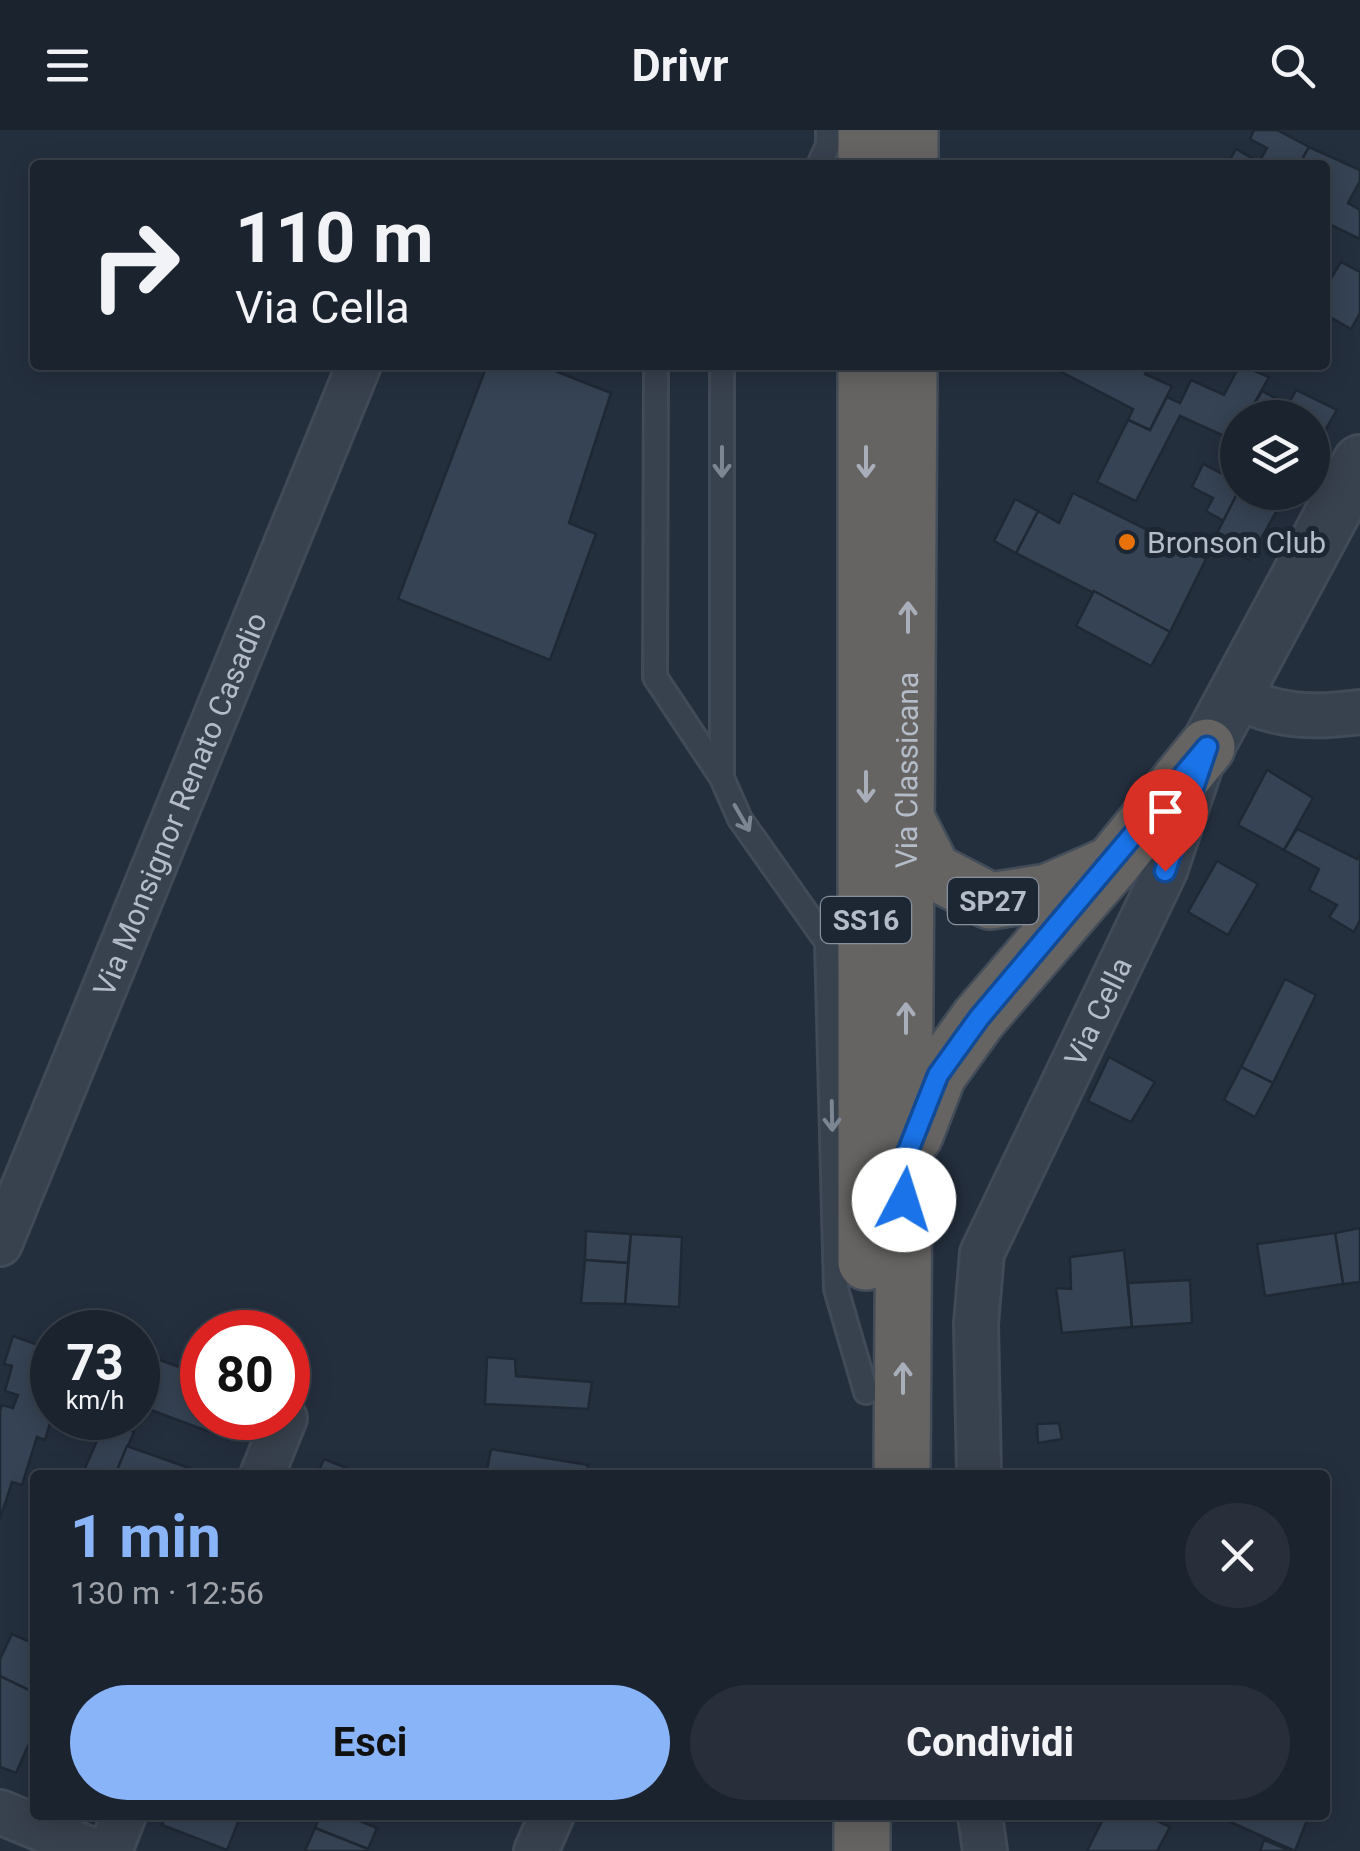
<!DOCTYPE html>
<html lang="it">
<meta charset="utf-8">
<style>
body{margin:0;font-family:Roboto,sans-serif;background:#282f3a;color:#f1f3f6;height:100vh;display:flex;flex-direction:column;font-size:38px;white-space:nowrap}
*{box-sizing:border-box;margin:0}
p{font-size:32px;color:#a0a4aa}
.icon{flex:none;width:55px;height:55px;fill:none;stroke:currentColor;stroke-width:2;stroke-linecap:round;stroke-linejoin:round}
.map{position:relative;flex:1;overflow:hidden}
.drawer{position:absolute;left:30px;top:1340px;width:1300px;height:350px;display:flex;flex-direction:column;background:#1b232e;border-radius:10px;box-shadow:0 5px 25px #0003,0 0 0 2px #39404a}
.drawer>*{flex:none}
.top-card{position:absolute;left:30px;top:30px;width:1300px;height:210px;border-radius:10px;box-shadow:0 5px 25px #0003,0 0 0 2px #39404a;background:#1b232e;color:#f1f3f6;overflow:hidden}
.fabs{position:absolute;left:1220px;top:270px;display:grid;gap:20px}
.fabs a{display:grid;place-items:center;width:110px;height:110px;border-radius:50%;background:#1b232e;box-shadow:0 5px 25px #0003,0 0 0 2px #39404a;font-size:50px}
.speed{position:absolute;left:30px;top:1180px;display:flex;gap:20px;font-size:50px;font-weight:700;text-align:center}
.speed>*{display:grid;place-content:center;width:130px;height:130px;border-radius:50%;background:#1b232e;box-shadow:0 5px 25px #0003,0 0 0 2px #39404a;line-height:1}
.speed small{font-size:25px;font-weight:400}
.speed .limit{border:15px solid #d22;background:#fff;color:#111}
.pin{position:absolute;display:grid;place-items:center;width:85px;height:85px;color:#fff;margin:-102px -42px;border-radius:50% 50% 50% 0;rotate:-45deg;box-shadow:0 0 10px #0007}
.pin .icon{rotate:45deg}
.me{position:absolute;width:110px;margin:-55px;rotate:5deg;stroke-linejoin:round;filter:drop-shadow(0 0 8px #0008)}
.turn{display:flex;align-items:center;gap:35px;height:210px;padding:0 40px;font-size:45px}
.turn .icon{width:130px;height:130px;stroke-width:2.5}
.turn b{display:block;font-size:70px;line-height:85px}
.round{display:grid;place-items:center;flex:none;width:105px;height:105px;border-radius:52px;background:#282f3a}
.head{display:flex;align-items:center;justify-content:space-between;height:170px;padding:0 40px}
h1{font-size:60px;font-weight:700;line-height:75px;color:#8ab4f8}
.action{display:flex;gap:20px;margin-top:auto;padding:20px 40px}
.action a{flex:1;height:115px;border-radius:60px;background:#8ab4f8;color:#111;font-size:40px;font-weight:700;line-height:115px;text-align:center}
.action a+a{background:#282f3a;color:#f1f3f6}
header{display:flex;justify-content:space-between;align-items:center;height:130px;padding:0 40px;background:#1b232e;font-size:45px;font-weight:700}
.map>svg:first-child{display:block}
</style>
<header><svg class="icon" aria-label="menu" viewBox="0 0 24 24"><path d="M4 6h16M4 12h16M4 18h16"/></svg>Drivr<svg class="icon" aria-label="search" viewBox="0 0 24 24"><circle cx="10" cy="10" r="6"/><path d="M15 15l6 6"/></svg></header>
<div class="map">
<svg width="1360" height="1721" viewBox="0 0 1360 1721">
<rect width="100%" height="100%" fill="#242f3e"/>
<!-- building -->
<g fill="#364354" stroke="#1f2835" stroke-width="2.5">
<path d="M1254 0H1277L1309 17 1299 35H1227L1236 19 1259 32 1267 18 1250 9Z"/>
<path d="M1309 17 1360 40V51L1348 73 1360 80V109L1325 92V35H1299Z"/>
<path d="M1341 132 1360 142V183L1351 199 1325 184V158Z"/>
<path d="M487 235H540L611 263 569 393 596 404 550 530 398 469Z"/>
<path d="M1048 235H1149L1145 244 1172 256 1150 300 1128 290 1133 279Z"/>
<path d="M1240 235 1269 247 1246 288H1238V302L1233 310 1180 286 1136 371 1097 352 1128 290 1150 300 1167 267 1180 273 1191 250 1224 265Z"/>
<path d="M1296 260 1337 280 1312 323V288H1246L1262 261 1288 275Z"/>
<path d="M1238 302V333L1224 326Z"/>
<path d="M1203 334 1238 352V362L1224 391 1206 381 1213 368 1192 357Z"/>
<path d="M1238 362H1257L1280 375 1249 430 1213 411Z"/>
<path d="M1073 363 1206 429 1170 502 1016 423 1038 381 1059 393Z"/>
<path d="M1015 369 1038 381 1016 423 994 411Z"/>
<path d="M1094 461 1170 502 1151 536 1076 496Z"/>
<path d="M1267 640 1313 668 1284 720 1238 695Z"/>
<path d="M1297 699 1357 729 1360 724V790L1354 802 1329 787 1337 775 1309 760 1319 739 1284 720Z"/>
<path d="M1217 731 1258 754 1228 805 1188 782Z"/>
<path d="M1285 849 1316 865 1273 953 1241 937Z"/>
<path d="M1109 927 1155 952 1131 992 1088 971Z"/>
<path d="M1241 937 1273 953 1255 987 1224 970Z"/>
<path d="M1360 1098V1152L1343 1154 1335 1103Z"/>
<path d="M586 1101 631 1104 628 1133 585 1130Z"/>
<path d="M1335 1103 1343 1154 1265 1166 1257 1114Z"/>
<path d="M631 1104 682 1107 679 1177 625 1174Z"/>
<path d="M1124 1120 1132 1197 1062 1203 1056 1158 1071 1159 1070 1127Z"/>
<path d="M585 1130 628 1133 625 1174 581 1173Z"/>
<path d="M1190 1150 1192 1193 1132 1197 1128 1153Z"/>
<path d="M13 1206 52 1220V1286L45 1310 37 1307 22 1355 12 1352 0 1389V1281L2 1275 13 1278 18 1265 5 1261 12 1236 4 1234Z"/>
<path d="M138 1224 150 1228 138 1261Z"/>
<path d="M487 1227 515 1229 516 1246 592 1252 588 1279 485 1274Z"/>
<path d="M157 1229 202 1245V1288H236L228 1309 138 1275Z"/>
<path d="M106 1290 134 1302 115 1345H82Z"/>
<path d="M1059 1293 1062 1309 1038 1313 1037 1294Z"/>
<path d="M127 1316 209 1345H115Z"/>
<path d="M491 1319 588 1335 586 1345H486Z"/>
<path d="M324 1329 364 1345H317Z"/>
<path d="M12 1504 35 1514V1563L0 1546V1529Z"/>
<path d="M0 1546 35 1563V1600L16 1643 0 1637Z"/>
<path d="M166 1685H241L227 1720 162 1695Z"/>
<path d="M320 1685H346L377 1698 368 1719 315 1698Z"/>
<path d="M1105 1685H1145L1170 1697 1157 1721H1087Z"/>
<path d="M1215 1685H1309L1295 1721Z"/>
<path d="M315 1698 368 1719 367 1721H305Z"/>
<path d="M1264 1710 1291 1721H1260Z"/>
</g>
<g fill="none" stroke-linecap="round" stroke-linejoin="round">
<defs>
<g id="service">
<path d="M819 35 828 15V0"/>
<path d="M656 235 655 547 722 648"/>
<path d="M722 235V648L740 689 827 812 836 1159 866 1262"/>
</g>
<g id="minor">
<path d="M1235 565C1276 588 1315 588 1360 582"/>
<path id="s1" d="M0 1114 359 235"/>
<path d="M262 1345 285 1288"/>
<path id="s2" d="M979 1345 976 1194 982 1123 1165 741 1200 638"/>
<path d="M0 1682 94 1721"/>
<path d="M980 1685 985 1721"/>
<path d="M110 1721 124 1685"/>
<path d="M536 1721 552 1685"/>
</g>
<path id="tertiary" d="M1207 617 1360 332"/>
<g id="trunk">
<path d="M866 35V0"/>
<path d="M910 35V0"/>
<path d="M907 690 933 741 990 771 1048 762 1105 737"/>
<path d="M915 1005 938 945 979 888 1112 734 1207 617"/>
<path d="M866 1132V235"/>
<path id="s3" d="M902 1345 909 235"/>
<path d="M862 1721V1685"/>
</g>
</defs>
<!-- service casing -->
<use href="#service" stroke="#414a57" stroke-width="28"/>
<!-- minor casing -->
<use href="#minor" stroke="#414a57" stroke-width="48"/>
<!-- tertiary casing -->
<use href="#tertiary" stroke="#414a57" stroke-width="58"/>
<!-- trunk casing -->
<use href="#trunk" stroke="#434c59" stroke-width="60"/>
<!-- service -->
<use href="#service" stroke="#38414e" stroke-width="22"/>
<!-- minor -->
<use href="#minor" stroke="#38414e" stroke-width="42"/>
<!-- tertiary -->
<use href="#tertiary" stroke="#38414e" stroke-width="52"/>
<!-- trunk -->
<use href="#trunk" stroke="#656462" stroke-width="55"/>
</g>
<!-- one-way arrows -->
<defs><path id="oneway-shaft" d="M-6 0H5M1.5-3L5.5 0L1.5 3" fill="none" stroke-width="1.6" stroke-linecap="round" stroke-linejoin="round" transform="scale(2.5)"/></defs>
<g stroke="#7c8592">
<use href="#oneway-shaft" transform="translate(722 332) rotate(90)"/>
<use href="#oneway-shaft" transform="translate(742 688) rotate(60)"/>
<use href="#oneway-shaft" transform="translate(832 986) rotate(89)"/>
</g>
<g stroke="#a8afba">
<use href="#oneway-shaft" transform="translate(866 332) rotate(90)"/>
<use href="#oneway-shaft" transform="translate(908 487) rotate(-90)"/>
<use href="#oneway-shaft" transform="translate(866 657) rotate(90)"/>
<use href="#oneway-shaft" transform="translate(906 888) rotate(-90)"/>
<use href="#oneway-shaft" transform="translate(903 1248) rotate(-90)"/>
</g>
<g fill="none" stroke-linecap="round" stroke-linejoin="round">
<defs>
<path id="route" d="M904 1070V1031L938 945 979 888 1207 617 1165 741"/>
</defs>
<!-- route casing -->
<use href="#route" stroke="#114b97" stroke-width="25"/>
<!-- route -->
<use href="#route" stroke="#1a73e8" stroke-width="18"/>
</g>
<!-- markers -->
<circle fill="#e8710a" stroke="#1d2633" stroke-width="4" cx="1127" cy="412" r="10"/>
<g text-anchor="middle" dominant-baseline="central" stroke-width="10" stroke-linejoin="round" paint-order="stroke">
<!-- shield labels -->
<g fill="#1d2633" stroke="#878f9c" stroke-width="2.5">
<rect x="948" y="748" width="90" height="46" rx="8"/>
<rect x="821" y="767" width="90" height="46" rx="8"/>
</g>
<g font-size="28" font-weight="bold" fill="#b4bcc9">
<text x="993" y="771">SP27</text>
<text x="866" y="790">SS16</text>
</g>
<!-- poi labels -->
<g font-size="30" fill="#b4bcc9" stroke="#1d2633" text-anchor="start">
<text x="1147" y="412">Bronson Club</text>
</g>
<!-- street labels -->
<g font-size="30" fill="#b4bcc9" stroke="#1d2633">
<text stroke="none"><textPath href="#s3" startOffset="705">Via Classicana</textPath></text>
<text stroke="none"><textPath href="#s1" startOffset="475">Via Monsignor Renato Casadio</textPath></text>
<text stroke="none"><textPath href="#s2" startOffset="490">Via Cella</textPath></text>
</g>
</g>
</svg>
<div class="fabs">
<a><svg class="icon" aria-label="layers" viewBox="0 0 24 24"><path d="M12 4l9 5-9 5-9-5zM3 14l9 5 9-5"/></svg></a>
</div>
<div class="speed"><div>73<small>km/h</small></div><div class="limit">80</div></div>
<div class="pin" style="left:1165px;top:741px;background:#d93025"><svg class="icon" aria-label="arrive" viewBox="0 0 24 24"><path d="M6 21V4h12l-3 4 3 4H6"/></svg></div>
<svg class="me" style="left:904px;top:1070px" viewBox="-20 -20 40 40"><circle r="19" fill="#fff"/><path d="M0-13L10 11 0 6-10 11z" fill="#1a73e8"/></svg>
<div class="top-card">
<div class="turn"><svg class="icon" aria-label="right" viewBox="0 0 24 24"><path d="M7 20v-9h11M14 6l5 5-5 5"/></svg><div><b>110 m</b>Via Cella</div></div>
</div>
<section class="drawer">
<div class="head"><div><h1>1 min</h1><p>130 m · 12:56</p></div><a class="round"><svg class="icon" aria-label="close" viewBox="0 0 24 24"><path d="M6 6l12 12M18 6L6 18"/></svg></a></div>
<div class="action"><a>Esci</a><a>Condividi</a></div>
</section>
</div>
